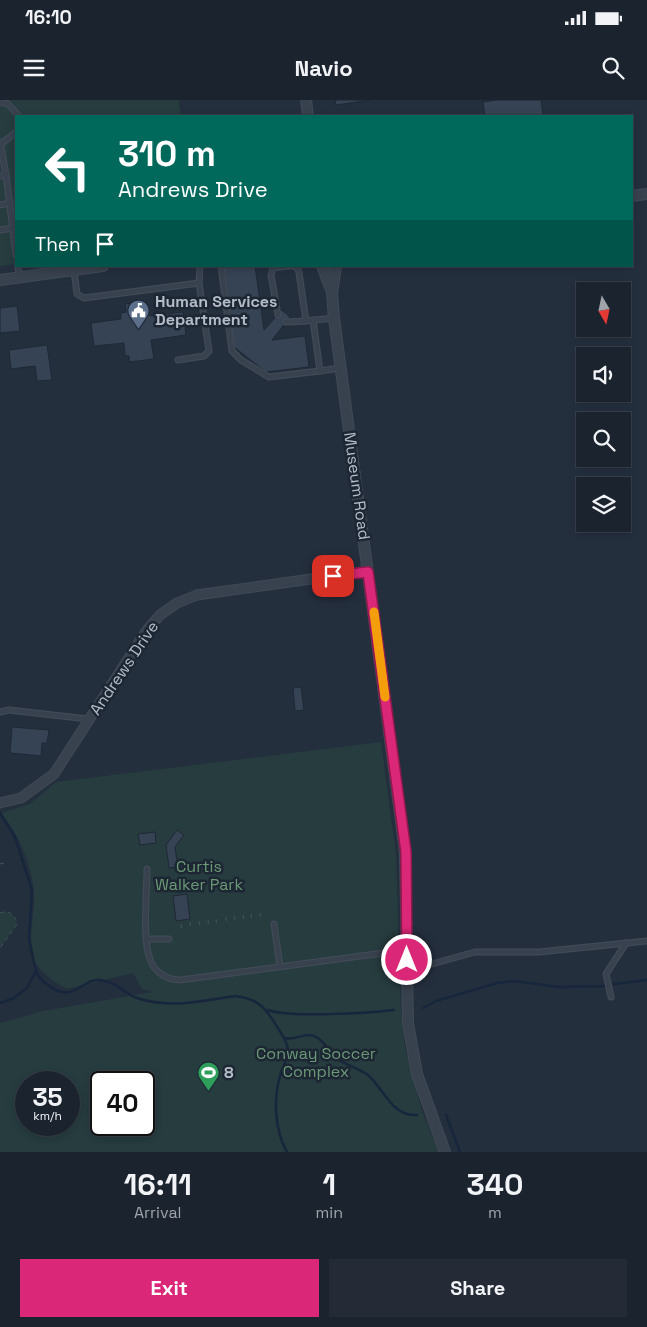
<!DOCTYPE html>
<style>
body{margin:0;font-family:"Space Grotesk",sans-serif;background:#242b36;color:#f1f3f6;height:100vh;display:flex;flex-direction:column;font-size:19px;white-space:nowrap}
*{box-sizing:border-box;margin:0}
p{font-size:16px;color:#a0a4aa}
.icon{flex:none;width:28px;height:28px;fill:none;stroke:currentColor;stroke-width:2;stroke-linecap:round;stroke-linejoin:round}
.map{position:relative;height:1052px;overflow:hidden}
.drawer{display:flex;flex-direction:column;background:#1b232e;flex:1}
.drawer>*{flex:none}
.hud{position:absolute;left:15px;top:15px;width:618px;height:152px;border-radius:0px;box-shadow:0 2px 8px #0003,0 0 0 1px #39404a;background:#00695c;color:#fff;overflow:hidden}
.needle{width:32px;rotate:171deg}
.fabs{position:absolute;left:576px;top:182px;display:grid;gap:10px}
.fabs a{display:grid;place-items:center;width:55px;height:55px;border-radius:0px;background:#1b232e;box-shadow:0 2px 8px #0003,0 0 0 1px #39404a;font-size:25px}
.speed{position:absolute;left:15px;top:971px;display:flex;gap:10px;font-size:25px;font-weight:700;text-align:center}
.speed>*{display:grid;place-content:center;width:65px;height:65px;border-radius:50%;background:#1b232e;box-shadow:0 2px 8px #0003,0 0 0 1px #39404a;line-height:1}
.speed small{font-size:12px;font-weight:400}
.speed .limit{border:2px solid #111;border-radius:8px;background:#fff;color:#111}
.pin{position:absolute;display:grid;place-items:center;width:42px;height:42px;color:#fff;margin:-21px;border-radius:10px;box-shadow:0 2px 8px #0006}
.me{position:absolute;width:55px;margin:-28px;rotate:0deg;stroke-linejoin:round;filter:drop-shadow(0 0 4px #0008)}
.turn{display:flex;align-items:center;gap:18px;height:105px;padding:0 20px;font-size:22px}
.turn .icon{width:65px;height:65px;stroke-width:2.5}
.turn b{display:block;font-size:35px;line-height:42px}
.then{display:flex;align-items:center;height:48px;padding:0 20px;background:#0003;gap:10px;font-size:19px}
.eta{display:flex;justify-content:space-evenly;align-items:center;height:85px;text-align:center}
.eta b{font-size:30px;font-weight:800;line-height:35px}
.primary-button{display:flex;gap:10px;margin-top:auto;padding:10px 20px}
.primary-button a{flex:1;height:58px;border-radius:0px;background:#db2777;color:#fff;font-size:20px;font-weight:800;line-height:58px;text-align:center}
.primary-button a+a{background:#242b36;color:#f1f3f6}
.status{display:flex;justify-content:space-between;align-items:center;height:35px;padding:0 25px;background:#1b232e;direction:ltr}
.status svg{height:14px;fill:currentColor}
header{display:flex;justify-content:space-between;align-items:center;height:65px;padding:0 20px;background:#1b232e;font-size:22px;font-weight:800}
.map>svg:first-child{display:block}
</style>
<div class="status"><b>16:10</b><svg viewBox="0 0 49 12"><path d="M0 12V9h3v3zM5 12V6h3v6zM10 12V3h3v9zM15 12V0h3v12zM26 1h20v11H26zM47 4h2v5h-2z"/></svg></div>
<header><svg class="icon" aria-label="menu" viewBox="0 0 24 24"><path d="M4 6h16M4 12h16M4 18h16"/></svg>Navio<svg class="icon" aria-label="search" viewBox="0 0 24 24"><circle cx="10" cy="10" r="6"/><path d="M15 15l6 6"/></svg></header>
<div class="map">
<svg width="647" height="1052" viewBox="0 0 647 1052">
<rect width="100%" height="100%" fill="#242f3e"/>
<!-- green -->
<g fill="#263c3f" fill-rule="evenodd">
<path d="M0 0H179L180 16H16V164L0 166Z"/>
<path d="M381 642 396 754 401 912 405 948 422 1011 439 1052H0V923L43 911 153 892 142 889 133 873 67 889C56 883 41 873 35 862 27 844 34 820 34 801 35 771 20 735 1 713L30 704 56 682ZM26 982H69V1025H26ZM101 982H144V1025H101Z"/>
<path d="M4 811 13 815 17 824 0 848V813Z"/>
</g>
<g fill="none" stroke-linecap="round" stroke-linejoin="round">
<!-- stream -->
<g stroke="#17263c" stroke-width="2.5">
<path d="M0 713 15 737 32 790 29 839 36 871 27 888 14 898 0 903"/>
<path d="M36 871C38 877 42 881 48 885 74 905 82 878 100 880 119 883 123 893 137 898 171 909 202 901 235 896 262 899 268 912 281 933 284 938 288 944 288 951 288 960 282 968 280 976 273 1000 275 1031 287 1052"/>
<path d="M614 884 647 880"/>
<path d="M423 908 436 901 497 883 515 881 559 887 604 886"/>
<path d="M268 910C290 918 368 913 394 910"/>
<path d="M285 938C295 941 303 932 314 936 325 940 329 953 339 960 348 966 361 969 369 976 385 991 393 1017 417 1015"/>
<path d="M446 1015 460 1052"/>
</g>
</g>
<!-- building -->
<g fill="#364354" stroke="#1f2835">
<path d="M335 0H371L336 5Z"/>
<path d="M497 0H541L543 16H485L483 2Z"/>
<path d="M224 166H255L264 230 282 210 290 217 272 240 305 236 309 267 266 272 234 247Z"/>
<path d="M142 202 144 210 149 209 150 216 183 212 186 235 151 240 154 259 129 262V256H125L124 243 94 246 91 223 121 219V213L126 212 125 204Z"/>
<path d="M17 206 20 231 0 233V208Z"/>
<path d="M47 245 52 280 37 281 35 266 11 269 9 250Z"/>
<path d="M301 587 304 610 295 611 293 588Z"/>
<path d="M12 627 49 630 47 643H42L41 656 10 653Z"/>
<path d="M177 730 184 735 175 747 178 767 169 768 166 745Z"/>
<path d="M155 732 156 743 140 745 138 734Z"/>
<path d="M187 794 190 819 176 821 173 796Z"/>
</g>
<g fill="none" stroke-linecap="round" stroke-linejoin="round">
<defs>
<g id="service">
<path d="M0 2 8 4 19 16"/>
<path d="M0 42 6 75"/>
<path d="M1 44 16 32"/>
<path d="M0 76 6 75 16 155"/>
<path d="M0 105 10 103"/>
<path d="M0 130 13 128"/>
<path d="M18 166 19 177"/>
<path d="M221 166 232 251 241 260 269 277 320 271"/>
<path d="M292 166 298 168 299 173 306 221 333 218"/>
<path d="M74 171 77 194 84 198 199 183 200 166"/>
<path d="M278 215 271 175 273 168 289 166"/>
<path d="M313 220 320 271 340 268"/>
<path d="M286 222 306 221"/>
<path d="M178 260 204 256 209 251 199 183"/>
<path d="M0 612 9 610 88 619"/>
<path d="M147 769C147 792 142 839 150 859 154 872 167 880 180 880L406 850"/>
<path d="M274 824 280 866"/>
<path d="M147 839H169"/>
<path d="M407 871 475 852H539L647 841"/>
<path d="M611 897 606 874 626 843"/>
</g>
<path id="minor" d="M0 703 21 698 54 674 147 530 160 515 177 503 197 495 368 471"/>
<g id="tertiary">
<path d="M306 0 308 16"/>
<path d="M631 96 647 94"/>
<path d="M322 166 331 189"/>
<path d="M336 166 332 193 334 218 405 752 408 923 417 974 445 1052"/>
<path d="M0 180 103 166"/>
</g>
</defs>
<!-- service casing -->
<use href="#service" stroke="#414a57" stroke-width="7"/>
<!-- minor casing -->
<use href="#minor" stroke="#414a57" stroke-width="11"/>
<!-- tertiary casing -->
<use href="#tertiary" stroke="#414a57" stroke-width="12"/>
<!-- path -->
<g stroke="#3f5557" stroke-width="1" stroke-dasharray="4 4" stroke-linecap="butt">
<path d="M0 764 5 763"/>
<path d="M0 813C9 810 15 814 17 824L0 848"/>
<path d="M260 813 261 821"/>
<path d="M251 814 252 822"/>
<path d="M243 815 244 823"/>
<path d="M234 816 236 824"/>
<path d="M226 817 227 825"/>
<path d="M216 819 217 827"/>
<path d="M208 820 209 828"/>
<path d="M199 821 200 829"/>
<path d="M190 822 191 830"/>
<path d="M181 824 182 832"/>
</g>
<!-- service -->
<use href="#service" stroke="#38414e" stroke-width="4.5"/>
<!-- minor -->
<use href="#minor" stroke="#38414e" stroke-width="9"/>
<!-- tertiary -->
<use href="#tertiary" stroke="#38414e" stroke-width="10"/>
</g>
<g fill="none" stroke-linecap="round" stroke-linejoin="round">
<defs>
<path id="route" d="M333 476 368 472 406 752 407 860"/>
</defs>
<!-- route casing -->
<use href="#route" stroke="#8e194d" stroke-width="12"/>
<!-- route -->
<use href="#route" stroke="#db2777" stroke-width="9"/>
<!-- slow -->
<path stroke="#f59e0b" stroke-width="9" d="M374 512 385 597"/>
</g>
<!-- icons -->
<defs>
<symbol id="civic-pin" viewBox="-11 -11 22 30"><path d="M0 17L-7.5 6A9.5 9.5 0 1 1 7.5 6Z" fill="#5c6f8a" stroke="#1d2633"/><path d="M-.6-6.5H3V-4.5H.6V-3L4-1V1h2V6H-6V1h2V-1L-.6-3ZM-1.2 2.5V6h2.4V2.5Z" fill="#fff"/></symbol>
<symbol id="stadium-pin" viewBox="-11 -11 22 30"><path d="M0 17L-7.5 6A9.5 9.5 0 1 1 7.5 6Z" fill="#2e9e5b" stroke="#1d2633"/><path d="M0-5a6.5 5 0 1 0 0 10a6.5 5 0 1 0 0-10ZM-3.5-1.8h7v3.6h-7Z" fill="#fff"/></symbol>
</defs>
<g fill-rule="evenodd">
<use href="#civic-pin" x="126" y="198" width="25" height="34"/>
<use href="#stadium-pin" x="196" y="960" width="25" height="34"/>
</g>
<g text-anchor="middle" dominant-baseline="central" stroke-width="5" stroke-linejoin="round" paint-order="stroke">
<!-- poi labels -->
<g font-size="16" font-weight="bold" fill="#b4bcc9" stroke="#1d2633" text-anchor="start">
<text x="155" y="201">Human Services<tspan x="155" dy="18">Department</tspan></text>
<text x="224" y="972">8</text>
</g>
<!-- street labels -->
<g font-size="16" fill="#b4bcc9" stroke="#1d2633">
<text transform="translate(357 386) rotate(82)">Museum Road</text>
<text transform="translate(124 568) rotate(-56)">Andrews Drive</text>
</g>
<!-- park labels -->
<g font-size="16" fill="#6b9a76" stroke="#1d2633">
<text x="199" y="766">Curtis<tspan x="199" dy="18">Walker Park</tspan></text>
<text x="316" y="953">Conway Soccer<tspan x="316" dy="18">Complex</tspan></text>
</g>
</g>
</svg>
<div class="fabs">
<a><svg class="needle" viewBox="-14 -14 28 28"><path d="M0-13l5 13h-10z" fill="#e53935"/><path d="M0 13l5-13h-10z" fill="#a0a4aa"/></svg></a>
<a><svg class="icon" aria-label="sound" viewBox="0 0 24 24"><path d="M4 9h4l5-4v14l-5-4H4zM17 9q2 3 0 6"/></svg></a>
<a><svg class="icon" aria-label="search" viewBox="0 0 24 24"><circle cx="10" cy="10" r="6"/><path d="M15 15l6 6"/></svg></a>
<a><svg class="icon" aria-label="layers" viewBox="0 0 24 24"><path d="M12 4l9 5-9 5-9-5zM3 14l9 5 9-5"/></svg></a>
</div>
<div class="speed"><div>35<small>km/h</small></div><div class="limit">40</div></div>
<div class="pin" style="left:333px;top:476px;background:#d93025"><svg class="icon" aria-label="arrive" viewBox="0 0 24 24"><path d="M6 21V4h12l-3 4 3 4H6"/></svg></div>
<svg class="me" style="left:407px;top:860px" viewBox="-20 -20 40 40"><circle r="17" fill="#db2777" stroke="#fff" stroke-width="3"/><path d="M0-11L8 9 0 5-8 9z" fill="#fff"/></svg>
<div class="hud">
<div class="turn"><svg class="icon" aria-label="left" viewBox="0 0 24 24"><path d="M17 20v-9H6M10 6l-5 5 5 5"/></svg><div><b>310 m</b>Andrews Drive</div></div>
<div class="then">Then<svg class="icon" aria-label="arrive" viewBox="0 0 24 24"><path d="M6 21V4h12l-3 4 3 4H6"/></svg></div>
</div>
</div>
<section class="drawer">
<div class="eta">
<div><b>16:11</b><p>Arrival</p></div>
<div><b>1</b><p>min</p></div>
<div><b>340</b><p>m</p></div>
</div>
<div class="primary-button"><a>Exit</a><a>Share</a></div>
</section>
